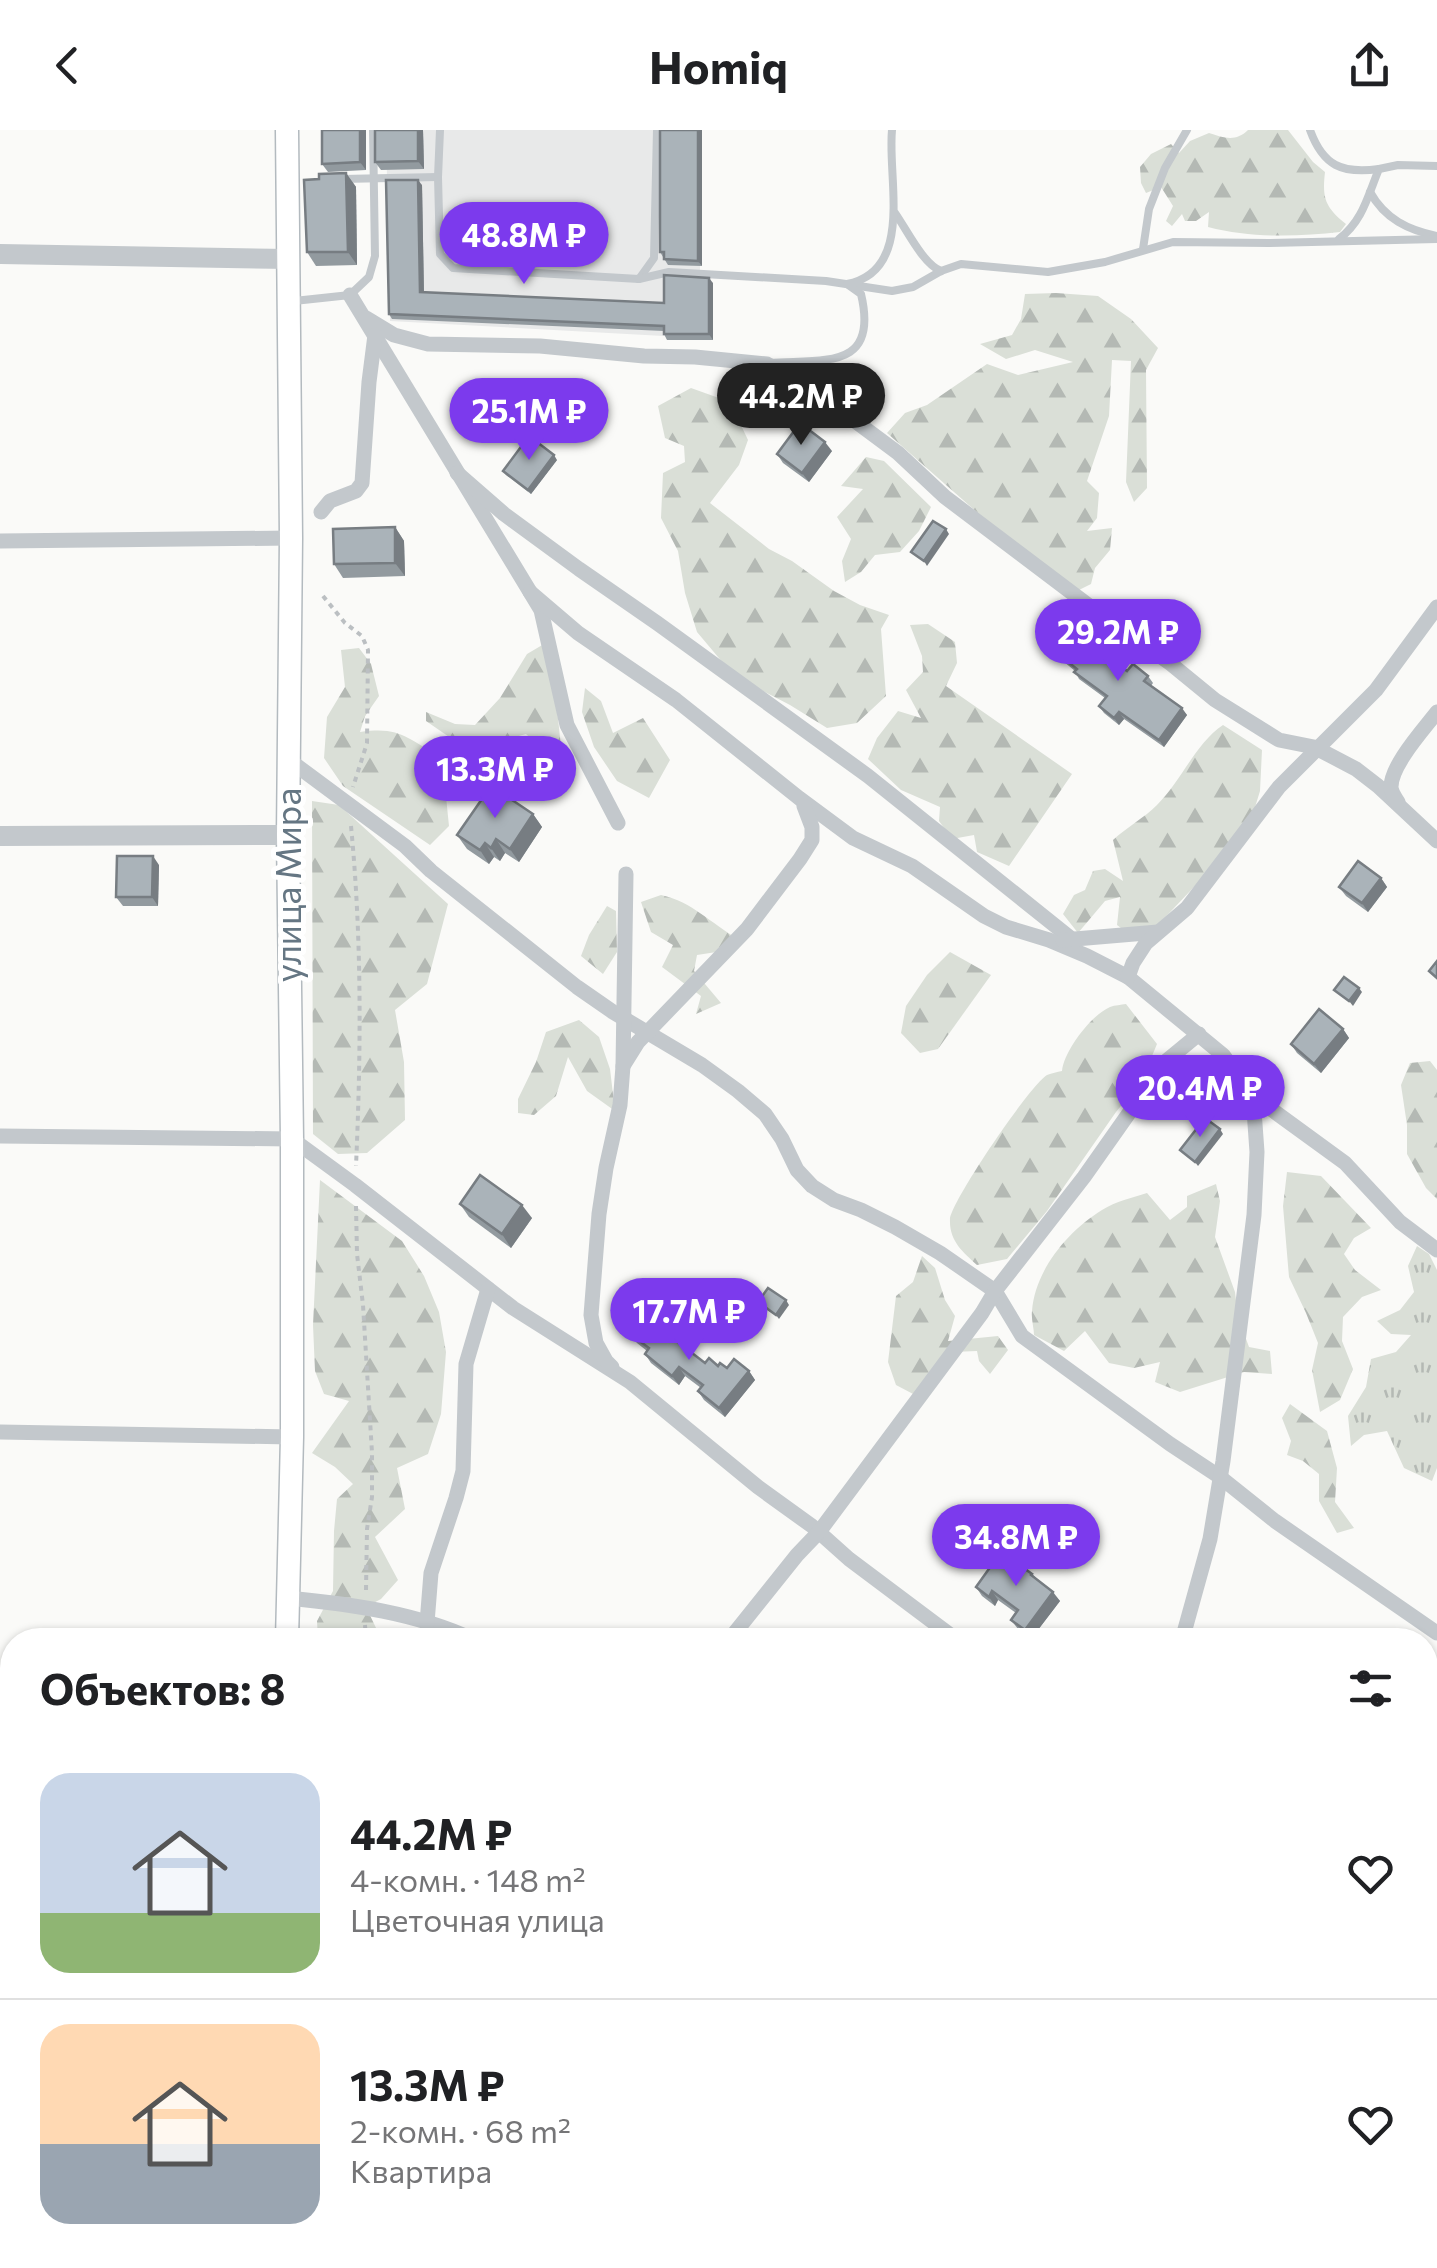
<!DOCTYPE html>
<html lang="ru">
<head>
<meta charset="utf-8">
<style>
  :root { --surface:#fff; --page:#f6f6f6; --text:#202124; --muted:#757577; --line:#e0e0e0; --accent:#7c3aed }
  body { margin:0; font-family:Commissioner,sans-serif; background:var(--page); color:var(--text); height:100vh; display:flex; flex-direction:column; font-size:38px; white-space:nowrap }
  * { box-sizing:border-box; margin:0 }
  p { font-size:32px; color:var(--muted) }
  .icon { flex:none; width:55px; height:55px; fill:none; stroke:currentColor; stroke-width:2; stroke-linecap:round; stroke-linejoin:round }
  .map { position:relative; flex:1; overflow:hidden }
  .drawer { position:absolute; left:0px; top:1498px; width:1438px; height:642px; display:flex; flex-direction:column; background:var(--surface); border-radius:40px 40px 0 0; box-shadow:0 2px 8px #0004 }
  .drawer>* { flex:none }
  .price { position:absolute; translate:-50% -85px; padding:0 22px; border-radius:35px; background:var(--accent); color:#fff; font-size:32px; line-height:65px; filter:drop-shadow(0 2px 5px #0008) }
  .price::after { content:''; position:absolute; left:50%; top:60px; width:30px; height:22px; margin-left:-15px; background:inherit; clip-path:polygon(0 0,100% 0,50% 100%) }
  .price.current { background:#222; color:#fff }
  ul { padding:0; list-style:none }
  li { display:flex; align-items:center; gap:30px; height:250px; padding:0 40px }
  li+li { border-top:2px solid var(--line) }
  li span { display:grid; place-items:center; flex:none; width:280px; height:200px; border-radius:30px; color:#555 }
  li>.icon { margin-inline-start:auto }
  span .icon { width:120px; height:120px; fill:#fffc; stroke-width:1 }
  li b { font-size:42px }
  h2 { display:flex; justify-content:space-between; align-items:center; height:120px; padding:0 40px; font-size:42px }
  header { display:flex; justify-content:space-between; align-items:center; height:130px; padding:0 40px; background:var(--surface); font-size:45px; font-weight:700 }
  .map>svg:first-child { display:block }
  .built { fill:#e8e9e9 }
  .grass { fill:url(#grass-tufts) }
  .forest { fill:url(#forest-firs) }
  .lines { fill:none; stroke-linecap:round; stroke-linejoin:round }
  .secondary-casing { stroke:#b3babf; stroke-width:25 }
  .path { stroke:#bbbfc2; stroke-width:4; stroke-dasharray:5 5; stroke-linecap:butt }
  .service { stroke:#c3c8cc; stroke-width:8 }
  .minor { stroke:#c3c8cc; stroke-width:15 }
  .tertiary { stroke:#c3c8cc; stroke-width:20 }
  .secondary { stroke:#fff; stroke-width:22 }
  .wall { fill:#929a9f }
  .shaded-wall { fill:#777d82 }
  .building { fill:#aab3b9; stroke:#777d82; stroke-width:2.5 }
  .labels { text-anchor:middle; stroke-width:10; stroke-linejoin:round; paint-order:stroke }
  .street-label { font-size:35px; fill:#657683; stroke:#fff }
</style>
</head>
<body>
<header><svg class="icon" aria-label="back" viewBox="0 0 24 24"><path d="M15 5l-7 7 7 7"/></svg>Homiq<svg class="icon" aria-label="share" viewBox="0 0 24 24"><path d="M12 15V3M7 8l5-5 5 5M5 13v7h14v-7"/></svg></header>
<div class="map">
<svg width="1437" height="2138" viewBox="0 0 1437 2138">
  <defs>
    <pattern id="grass-tufts" width="24" height="20" patternUnits="userSpaceOnUse" patternTransform="scale(2.5)"><rect width="24" height="20" fill="#dadfd7"/><path d="M3 7l-1-3M5 7V3M7 7l1-3M15 17l-1-3M17 17v-4M19 17l1-3" fill="none" stroke="#b4b9b4"/></pattern>
    <pattern id="forest-firs" width="22" height="20" patternUnits="userSpaceOnUse" patternTransform="scale(2.5)"><rect width="22" height="20" fill="#dadfd7"/><path d="M5 1l3.5 6h-7zM16 11l3.5 6h-7z" fill="#b4b9b4"/></pattern>
  </defs>
  <rect width="100%" height="100%" fill="#fafaf8"/>
  <path class="built" d="M386,0H700V208L390,191Z"/>
  <path class="grass" d="M1417,1116L1429,1124L1437,1140V1338L1432,1351L1404,1338L1387,1301L1364,1305L1351,1316L1348,1286L1366,1257L1371,1229L1396,1222L1411,1205L1391,1204L1377,1191L1400,1180L1414,1162L1408,1136Z"/>
  <g class="forest">
    <path d="M1248,0H1288L1313,32L1325,42C1322,68 1325,77 1346,94L1340,102C1296,107 1251,108 1208,97L1209,82L1196,91H1185L1182,84L1172,96L1166,91L1173,76L1161,57L1146,63L1141,53L1140,37L1151,24L1171,14L1179,23L1190,11L1209,3C1224,8 1236,12 1248,0Z"/>
    <path d="M1056,163L1098,166L1131,189L1158,218L1146,240L1147,358L1134,372L1126,352L1131,231L1112,230L1109,286L1087,351L1099,363L1097,388L1087,401L1112,398L1110,420L1095,438L1091,454L1079,460L996,399L887,303L905,283L927,275L987,234L1018,245L1073,232L1035,220L1006,229L980,214L1012,205L1021,189L1025,164Z"/>
    <path d="M691,258L730,272L748,310L739,335L710,373L769,419L792,431L834,461L860,475L889,485L881,499L886,566L857,593L827,598L790,575L734,546L697,502L685,463L678,421L661,388L663,343L685,332L684,316L665,308L658,276Z"/>
    <path d="M866,327L884,331L931,377L919,401L900,422L875,425L861,442L845,452L842,431L851,409L837,387L863,359L841,356Z"/>
    <path d="M928,494L955,512L957,533L946,556L1072,644L1009,736L977,722L974,705L952,709L939,691L940,677L901,660L868,629L877,608L898,581L921,588L906,560L923,542L922,526L910,495Z"/>
    <path d="M544,514L556,569L561,617L547,624L526,604L493,613L480,627L463,628L455,611L426,591V582L455,594L475,595L500,568L527,524Z"/>
    <path d="M359,518L371,534L379,566L365,586L360,602C402,596 406,609 442,627L449,696L430,715L343,656L324,628L327,587L345,557L341,520Z"/>
    <path d="M585,558L601,571L613,603L643,588L670,630L649,668L617,651L594,617L582,582Z"/>
    <path d="M1223,595L1262,620L1260,661L1248,700L1156,797L1129,804L1117,795L1120,767L1105,771L1078,803L1063,784L1074,765L1085,760L1093,741L1105,739L1123,751L1113,710C1127,697 1144,688 1157,675C1182,650 1195,614 1223,595Z"/>
    <path d="M312,671L339,675L448,774L427,854L395,880L404,932L405,990L367,1023L338,1024L313,1004Z"/>
    <path d="M661,765C693,772 710,793 738,809L723,821L697,825L694,841L721,873L696,884L701,866L662,837L673,815L651,802L641,772Z"/>
    <path d="M607,776L616,781L617,822L603,844L581,826L589,805Z"/>
    <path d="M950,822L991,845L938,919L920,923L901,903L906,876L927,845Z"/>
    <path d="M1126,874L1157,914L1142,950L1116,982L1047,1081L1007,1129L977,1135C963,1122 949,1111 950,1089C952,1070 1030,955 1047,945C1052,943 1057,942 1062,941C1064,921 1091,885 1110,877C1115,875 1121,875 1126,874Z"/>
    <path d="M579,890L599,907L610,939L615,981L587,961L568,927L556,966L534,985L518,983V969L536,932L546,902Z"/>
    <path d="M1430,931L1437,940V1069L1426,1058L1407,1024V995L1401,955L1410,933Z"/>
    <path d="M1287,1042L1321,1046L1371,1098L1354,1108L1344,1124L1355,1140L1381,1160L1362,1167L1343,1187L1342,1211L1353,1239L1340,1270L1320,1282L1312,1240L1318,1213L1306,1183L1289,1147L1283,1076Z"/>
    <path d="M320,1050L402,1111L424,1146L439,1182L446,1222L441,1284L428,1324L397,1338L405,1379L375,1407L398,1450L381,1469L366,1477L377,1500V1510H318L317,1491L333,1461L334,1401L337,1369L353,1354L335,1337L312,1323L349,1271L324,1264L315,1241L313,1195Z"/>
    <path d="M1216,1054L1220,1071L1215,1107L1235,1162L1238,1187L1249,1217L1270,1221L1272,1244L1244,1242L1180,1262L1155,1252L1160,1232L1134,1238L1109,1233L1085,1201L1064,1221L1034,1205C1034,1198 1031,1189 1032,1181C1035,1140 1068,1101 1102,1080C1116,1071 1132,1068 1147,1063L1170,1090L1187,1077V1066Z"/>
    <path d="M922,1126L935,1138L945,1170L955,1186L948,1211L998,1206L1008,1220L990,1244L979,1231L977,1221L953,1222L915,1265L896,1255L888,1232L896,1166L913,1152Z"/>
    <path d="M1290,1274L1327,1301L1337,1338L1335,1372L1354,1398L1337,1403L1319,1371V1344L1303,1331L1287,1325L1291,1311L1282,1288Z"/>
  </g>
  <g class="lines">
    <g class="secondary-casing">
      <g id="secondary">
        <path d="M287,0L291,408L288,705L292,1009V1307L287,1510"/>
        <path d="M290,2128V2138"/>
      </g>
    </g>
    <g class="path">
      <path d="M323,466L345,493L362,506L368,520L367,613L353,657"/>
      <path d="M351,696C362,810 361,923 356,1036"/>
      <path d="M356,1076L357,1124L363,1175L372,1323V1367L367,1399L366,1460"/>
      <path d="M365,1495L366,1510"/>
      <path d="M359,2128L360,2138"/>
    </g>
    <g class="service">
      <path d="M440,0L438,47L440,124L453,138L639,149L654,128L657,0"/>
      <path d="M1310,0C1323,36 1342,44 1379,39"/>
      <path d="M342,49L438,47"/>
      <path d="M1370,62C1385,89 1408,100 1437,106"/>
      <path d="M895,83C907,100 923,134 941,141"/>
      <path d="M1339,109C1363,91 1368,65 1379,39L1398,35L1437,36"/>
      <path d="M1143,119L1149,79L1165,38L1187,0"/>
      <path d="M639,149L669,142L826,151L892,161L913,157L941,141L961,134L1048,142L1105,132L1173,112L1269,113L1437,109"/>
      <path d="M294,171L350,165L369,147L375,126L373,0"/>
      <path d="M770,233C825,229 879,240 861,164L847,154C915,141 887,48 892,0"/>
    </g>
    <g class="minor">
      <path d="M350,165L541,480L567,595L618,693"/>
      <path d="M366,188L394,205L428,214L540,216L644,226L695,227L767,234L812,259L898,323L945,367L1088,475L1171,534L1215,570L1279,610L1314,617L1356,639L1378,656L1437,711"/>
      <path d="M457,343L504,384L579,439L657,493L868,646L1073,810"/>
      <path d="M321,382L330,371L356,361L362,353L369,252L375,205"/>
      <path d="M0,411L291,408"/>
      <path d="M530,462L578,503L676,570L799,668L853,708L912,736L984,786L1006,797L1049,810L1087,826L1128,847L1223,925L1253,966L1345,1033L1400,1092L1437,1120"/>
      <path d="M289,630L405,716L431,741L577,857L613,882L702,935L738,961L765,984L782,1009L797,1040L812,1056L834,1070L861,1080L895,1097L940,1123L995,1161L1022,1206L1170,1314L1220,1347L1275,1391L1437,1503"/>
      <path d="M1398,672C1395,667 1392,664 1391,658C1390,636 1424,599 1437,582"/>
      <path d="M1063,810L1158,802"/>
      <path d="M1128,847L1133,833L1146,813L1187,778L1279,657L1376,560L1437,477"/>
      <path d="M623,936L638,912L747,799L800,729L812,710V697L804,676"/>
      <path d="M0,1006L292,1009L355,1055L513,1178L630,1252L758,1357L812,1396L849,1429L957,1510"/>
      <path d="M612,1237L606,1231L596,1213L591,1185L599,1084L606,1038L620,975L623,936L626,744"/>
      <path d="M0,1302L292,1307"/>
      <path d="M288,1468C350,1474 417,1483 474,1510"/>
      <path d="M427,1493L431,1443L456,1368L463,1341L466,1234L488,1159"/>
      <path d="M729,1510L797,1425L819,1402L982,1183L995,1161L1084,1047L1165,932L1199,904"/>
      <path d="M1182,1510L1210,1409L1223,1331L1254,1085L1257,1022L1253,966"/>
      <path d="M0,1584H12"/>
      <path d="M1425,1857L1437,1867"/>
      <path d="M0,1864H12"/>
      <path d="M1425,2045L1437,2029"/>
      <path d="M803,2128L817,2138"/>
      <path d="M1306,2128L1318,2138"/>
      <path d="M509,2138L515,2128"/>
      <path d="M1354,2138L1362,2128"/>
    </g>
    <g class="tertiary">
      <path d="M0,124L289,129"/>
      <path d="M0,706L288,705"/>
    </g>
    <use href="#secondary" class="secondary"/>
  </g>
  <g class="wall">
    <path d="M322,0H366V40L328,42L322,34Z"/>
    <path d="M423,0L424,39L381,40L375,32Z"/>
    <path d="M660,0L702,136L668,135L660,122Z"/>
    <path d="M346,43L356,57L357,135L316,136L307,122L319,49Z"/>
    <path d="M422,55L424,162L664,173L713,153V210H667L664,204V201L392,189L389,184Z"/>
    <path d="M832,321L809,352L783,333L777,324Z"/>
    <path d="M557,330L531,364L506,345L503,341Z"/>
    <path d="M395,397L404,411L405,446L343,448L334,434Z"/>
    <path d="M1090,501L1095,508L1090,514L1127,541L1148,546L1153,553L1151,556L1187,585L1164,617L1124,589L1119,595L1104,583L1099,576L1105,568L1079,549L1075,541L1057,526L1052,519Z"/>
    <path d="M533,684L542,697L519,732L505,723L500,731L494,727L489,734L467,719L457,705Z"/>
    <path d="M159,735L158,776H123L116,767Z"/>
    <path d="M1381,748L1387,757L1368,782L1346,766L1339,757Z"/>
    <path d="M1343,899L1349,908L1321,943L1297,923L1291,914Z"/>
    <path d="M460,1074L532,1088L511,1118L469,1087Z"/>
    <path d="M630,1204L705,1233L749,1241L755,1250L725,1287L704,1270L698,1261L701,1258L685,1246L679,1255L651,1233L645,1224L647,1221L637,1213Z"/>
    <path d="M1032,1444L1060,1471L1031,1509L1018,1499L1011,1490L1016,1483L998,1470L995,1476L982,1466L976,1457Z"/>
  </g>
  <g class="shaded-wall">
    <path d="M360,0H366V40L360,32Z"/>
    <path d="M418,0H423L424,39L418,31Z"/>
    <path d="M698,0H702V136L698,131Z"/>
    <path d="M346,43L356,57L357,135L348,122Z"/>
    <path d="M418,50L422,55L424,167L420,162Z"/>
    <path d="M709,148L713,153V210L709,204Z"/>
    <path d="M825,312L832,321L809,352L802,343Z"/>
    <path d="M554,325L557,330L531,364L528,360Z"/>
    <path d="M395,397L404,411L405,446L395,433Z"/>
    <path d="M946,399L949,404L927,436L924,431Z"/>
    <path d="M1090,501L1095,508L1089,516L1084,509Z"/>
    <path d="M1182,578L1187,585L1164,617L1159,610Z"/>
    <path d="M1119,582L1124,589L1119,595L1114,588Z"/>
    <path d="M533,684L542,697L519,732L510,719Z"/>
    <path d="M496,709L505,723L500,731L491,718Z"/>
    <path d="M485,713L494,727L489,734L480,720Z"/>
    <path d="M153,726L159,735L158,776L152,767Z"/>
    <path d="M1381,748L1387,757L1368,782L1362,773Z"/>
    <path d="M1359,858L1362,862L1353,876L1349,871Z"/>
    <path d="M1343,899L1349,908L1321,943L1314,934Z"/>
    <path d="M1220,999L1223,1004L1198,1036L1195,1032Z"/>
    <path d="M522,1075L532,1088L511,1118L502,1104Z"/>
    <path d="M786,1170L789,1175L779,1189L776,1185Z"/>
    <path d="M679,1237L685,1246L679,1255L672,1246Z"/>
    <path d="M749,1241L755,1250L725,1287L719,1278Z"/>
    <path d="M992,1461L998,1470L995,1476L989,1467Z"/>
    <path d="M1053,1462L1060,1471L1031,1509L1025,1500Z"/>
    <path d="M728,2131L733,2138H723Z"/>
  </g>
  <g class="building">
    <path d="M322,0H360V32L322,34Z"/>
    <path d="M375,0H418V31L375,32Z"/>
    <path d="M660,0H698V131L664,129V122H660Z"/>
    <path d="M346,43L348,122H307L304,50L319,49V44Z"/>
    <path d="M386,50H418L420,162L664,173V145L709,148V204H664V196L389,184Z"/>
    <path d="M800,293L825,312L802,343L777,324Z"/>
    <path d="M529,306L554,325L528,360L503,341Z"/>
    <path d="M933,391L946,399L924,431L911,422Z"/>
    <path d="M395,397V433L334,434L333,399Z"/>
    <path d="M1076,489L1090,501L1084,509L1127,541L1133,534L1148,546L1144,551L1182,578L1159,610L1119,582L1114,588L1099,576L1107,566L1074,542L1077,539L1052,519Z"/>
    <path d="M491,656L533,684L510,719L496,709L491,718L485,713L480,720L457,705Z"/>
    <path d="M117,726H153L152,767H116Z"/>
    <path d="M1358,731L1381,748L1362,773L1339,757Z"/>
    <path d="M1437,831V848L1429,841Z"/>
    <path d="M1344,847L1359,858L1349,871L1334,860Z"/>
    <path d="M1319,879L1343,899L1314,934L1291,914Z"/>
    <path d="M1205,988L1220,999L1195,1032L1180,1020Z"/>
    <path d="M480,1045L522,1075L502,1104L460,1074Z"/>
    <path d="M768,1158L786,1170L776,1185L758,1172Z"/>
    <path d="M644,1186L705,1233L709,1228L718,1236L720,1233L727,1238L734,1229L749,1241L719,1278L698,1261L703,1255L679,1237L672,1246L645,1224L649,1218L630,1204Z"/>
    <path d="M1001,1422L1032,1444L1031,1445L1053,1462L1025,1500L1011,1490L1018,1480L992,1461L989,1467L976,1457Z"/>
    <path d="M673,2128H724L728,2131L723,2138H669L666,2136Z"/>
  </g>
  <g class="labels">
    <g class="street-label">
      <text transform="translate(289 755) rotate(-90)" y="12">улица Мира</text>
    </g>
  </g>
</svg>
<b class="price" style="left:524px;top:157px">48.8M ₽</b>
<b class="price current" style="left:801px;top:318px">44.2M ₽</b>
<b class="price" style="left:529px;top:333px">25.1M ₽</b>
<b class="price" style="left:1118px;top:554px">29.2M ₽</b>
<b class="price" style="left:495px;top:691px">13.3M ₽</b>
<b class="price" style="left:1200px;top:1010px">20.4M ₽</b>
<b class="price" style="left:689px;top:1233px">17.7M ₽</b>
<b class="price" style="left:1016px;top:1459px">34.8M ₽</b>
<section class="drawer">
<h2>Объектов: 8<svg class="icon" aria-label="filters" viewBox="0 0 24 24"><path d="M4 7h16M4 17h16"/><circle cx="9" cy="7" r="2"/><circle cx="15" cy="17" r="2"/></svg></h2>
<ul>
<li><span style="background:linear-gradient(#c9d6e8 70%,#8fb573 0)"><svg class="icon" aria-label="home" viewBox="0 0 24 24"><path d="M3 11l9-7 9 7M6 9v11h12V9"/></svg></span><div><b>44.2M ₽</b><p>4-комн. · 148 m²</p><p>Цветочная улица</p></div><svg class="icon" aria-label="heart" viewBox="0 0 24 24"><path d="M12 20l-8-8c-3-5 5-10 8-4 3-6 11-1 8 4z"/></svg></li>
<li><span style="background:linear-gradient(#ffd9b3 60%,#9aa5b1 0)"><svg class="icon" aria-label="home" viewBox="0 0 24 24"><path d="M3 11l9-7 9 7M6 9v11h12V9"/></svg></span><div><b>13.3M ₽</b><p>2-комн. · 68 m²</p><p>Квартира</p></div><svg class="icon" aria-label="heart" viewBox="0 0 24 24"><path d="M12 20l-8-8c-3-5 5-10 8-4 3-6 11-1 8 4z"/></svg></li>
</ul>
</section>
</div>
</body>
</html>
